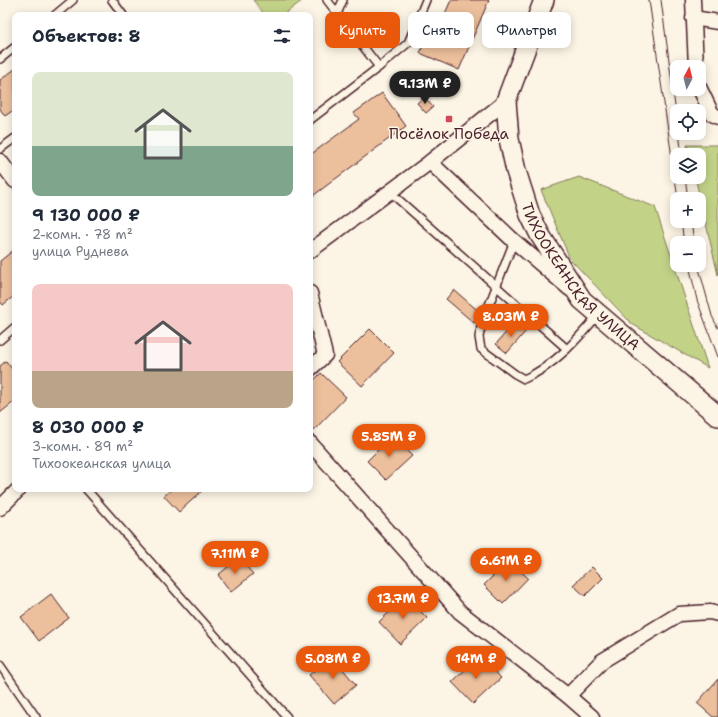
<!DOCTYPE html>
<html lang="ru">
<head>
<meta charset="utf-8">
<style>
  :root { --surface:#fff; --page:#f2f2f3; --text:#1f2937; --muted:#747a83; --accent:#ea580c }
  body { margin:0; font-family:"Shantell Sans",sans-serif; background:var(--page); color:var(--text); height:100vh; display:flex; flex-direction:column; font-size:15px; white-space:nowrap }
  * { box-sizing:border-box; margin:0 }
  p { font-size:13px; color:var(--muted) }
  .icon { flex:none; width:22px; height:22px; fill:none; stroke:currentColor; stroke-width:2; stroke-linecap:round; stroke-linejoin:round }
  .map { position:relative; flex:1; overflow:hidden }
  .details { position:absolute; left:12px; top:12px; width:301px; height:480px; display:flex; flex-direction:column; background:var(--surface); border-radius:8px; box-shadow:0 2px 10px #0003 }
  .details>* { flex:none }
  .banner { position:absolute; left:325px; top:12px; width:333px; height:36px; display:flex; gap:8px }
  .needle { width:26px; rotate:7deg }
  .controls { position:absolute; left:670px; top:60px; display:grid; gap:8px }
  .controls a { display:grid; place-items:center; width:36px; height:36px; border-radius:8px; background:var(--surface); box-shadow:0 2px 10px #0003; font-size:20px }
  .price { position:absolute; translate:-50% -34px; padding:0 9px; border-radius:14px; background:var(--accent); color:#fff; font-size:13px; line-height:26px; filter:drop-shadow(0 1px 2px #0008) }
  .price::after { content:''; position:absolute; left:50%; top:24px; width:12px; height:9px; margin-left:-6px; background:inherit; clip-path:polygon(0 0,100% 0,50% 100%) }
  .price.active { background:#222; color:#fff }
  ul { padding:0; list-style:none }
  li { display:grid; align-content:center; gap:8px; height:212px; padding:0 20px }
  li span { display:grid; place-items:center; height:124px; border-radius:8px; color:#555 }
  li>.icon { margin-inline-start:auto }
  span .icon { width:72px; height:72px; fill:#fffc; stroke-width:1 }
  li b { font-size:17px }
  h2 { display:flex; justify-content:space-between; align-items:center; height:48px; padding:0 20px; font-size:17px }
  .tag { padding:0 14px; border-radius:8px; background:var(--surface); box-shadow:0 2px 10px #0003; font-size:14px; line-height:36px }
  .tag.active { background:var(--accent); color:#fff }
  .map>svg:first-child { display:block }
  .green { fill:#c2d388; stroke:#86795a }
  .building { fill:#ecc09c; stroke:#4a1f2b }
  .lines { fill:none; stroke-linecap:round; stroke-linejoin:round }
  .lane-casing { stroke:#4a1f2b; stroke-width:10 }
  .street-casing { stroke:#4a1f2b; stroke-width:17 }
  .secondary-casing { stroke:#4a1f2b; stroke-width:22 }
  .lane { stroke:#fcf5e5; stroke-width:7 }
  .street { stroke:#fcf5e5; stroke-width:14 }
  .secondary { stroke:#fcf5e5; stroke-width:19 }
  .tram { stroke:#4a1f2b; stroke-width:1 }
  .poi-dot { fill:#d1495b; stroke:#fcf5e5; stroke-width:1.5 }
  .labels { text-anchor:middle; stroke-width:3; stroke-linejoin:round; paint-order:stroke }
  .poi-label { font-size:15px; fill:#4a1f2b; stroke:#fcf5e5 }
  .street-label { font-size:15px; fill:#4a1f2b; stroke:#fcf5e5 }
</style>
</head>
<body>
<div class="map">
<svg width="718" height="717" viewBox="0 0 718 717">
  <rect width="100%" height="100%" fill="#fcf5e5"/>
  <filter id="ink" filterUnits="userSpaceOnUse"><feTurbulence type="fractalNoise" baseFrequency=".025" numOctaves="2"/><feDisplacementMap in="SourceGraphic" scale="8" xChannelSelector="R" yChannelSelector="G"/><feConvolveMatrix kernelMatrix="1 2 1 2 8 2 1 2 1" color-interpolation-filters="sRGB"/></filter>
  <g filter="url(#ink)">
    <g class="green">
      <path d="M253,0H303L283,15H265Z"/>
      <path d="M687,145H718V275L695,177H699V155H689Z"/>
      <path d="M579,177L655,207L708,368L632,324L570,259L541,190Z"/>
    </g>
    <g class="building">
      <path d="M451,0H489L459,70L420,53L433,22L440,25Z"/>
      <path d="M15,69V109L5,116L0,109V80Z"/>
      <path d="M382,93L406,126L310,198V155L359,119L354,113Z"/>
      <path d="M424,97L433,107L426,113L417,103Z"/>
      <path d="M15,249V295L3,305L0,301V261Z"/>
      <path d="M454,290L482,314L474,323L446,299Z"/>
      <path d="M515,322L526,331L507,353L496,344Z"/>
      <path d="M370,329L394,353L362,386L337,362Z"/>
      <path d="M6,361L15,373V401L0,413V366Z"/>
      <path d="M321,373L346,397L314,430L310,426V384Z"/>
      <path d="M392,436L412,456L386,480L367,461Z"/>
      <path d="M172,489H202L203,490L179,512L164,496Z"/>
      <path d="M239,558L253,574L231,592L218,575Z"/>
      <path d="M509,560L528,578L503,604L484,585Z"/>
      <path d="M592,567L603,578L585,596L573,585Z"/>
      <path d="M51,594L69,618L39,641L21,617Z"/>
      <path d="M406,596L427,618L400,644L379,622Z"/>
      <path d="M332,656L356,685L334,704L309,675Z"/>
      <path d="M480,656L501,678L473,704L452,682Z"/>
      <path d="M718,679V717H713L697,703Z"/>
    </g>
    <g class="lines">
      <g class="lane-casing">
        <g id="lane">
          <path d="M112,0L123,15"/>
          <path d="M337,14L343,0"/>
          <path d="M55,15L73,0"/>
          <path d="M0,59L15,47"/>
          <path d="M379,67L408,43L426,0"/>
          <path d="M310,120L379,67L327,0"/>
          <path d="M0,149L15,138"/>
          <path d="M390,192L567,349"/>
          <path d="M514,241L482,323L479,337L481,349L515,374L524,379C554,366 577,340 598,315"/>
          <path d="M0,340L15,327"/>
          <path d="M86,489L287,717"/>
          <path d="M0,665L36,717"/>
        </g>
      </g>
      <g class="street-casing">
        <g id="street">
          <path d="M693,0L696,67"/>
          <path d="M693,18L718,22"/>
          <path d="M699,87L712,114L718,117"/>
          <path d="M0,161L15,181"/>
          <path d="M430,162L514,241L570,289"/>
          <path d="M310,251L430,162L506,101"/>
          <path d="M310,293L325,355L310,369"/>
          <path d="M310,443L460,612L568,696"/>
          <path d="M0,508L19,489"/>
          <path d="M592,717L568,696L602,661L679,614L710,612L718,614"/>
        </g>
      </g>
      <g class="secondary-casing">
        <g id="secondary">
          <path id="s1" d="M544,0L506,101L509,139L516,171L530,215L540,235L582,300L718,416"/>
        </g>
      </g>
      <use href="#lane" class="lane"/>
      <use href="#street" class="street"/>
      <use href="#secondary" class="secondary"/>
      <g class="tram">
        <path d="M649,0L678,199"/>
        <path d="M661,0L677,121"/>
        <path d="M679,133L682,155"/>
        <path d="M685,177L688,199"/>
        <path d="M681,221L684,243"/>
        <path d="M691,221L694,243"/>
        <path d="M689,265L697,300L718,357"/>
        <path d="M698,265L712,316L718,328"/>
      </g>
    </g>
  </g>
  <rect class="poi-dot" x="445" y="115" width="8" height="8" rx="2"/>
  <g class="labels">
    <g class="poi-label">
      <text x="449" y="139">Посёлок Победа</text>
    </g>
    <g class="street-label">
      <text dy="5" stroke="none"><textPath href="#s1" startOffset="305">ТИХООКЕАНСКАЯ УЛИЦА</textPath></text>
    </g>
  </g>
</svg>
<div class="controls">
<a><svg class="needle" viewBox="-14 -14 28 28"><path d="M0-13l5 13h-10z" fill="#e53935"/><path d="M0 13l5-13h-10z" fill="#747a83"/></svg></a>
<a><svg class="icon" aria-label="locate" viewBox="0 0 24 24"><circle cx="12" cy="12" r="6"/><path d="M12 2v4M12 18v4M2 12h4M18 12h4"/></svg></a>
<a><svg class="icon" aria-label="layers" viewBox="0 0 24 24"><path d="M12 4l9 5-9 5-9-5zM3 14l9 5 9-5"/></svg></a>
<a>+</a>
<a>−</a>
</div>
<b class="price active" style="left:425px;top:105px">9.13M ₽</b>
<b class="price" style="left:511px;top:338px">8.03M ₽</b>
<b class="price" style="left:389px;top:458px">5.85M ₽</b>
<b class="price" style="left:235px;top:575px">7.11M ₽</b>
<b class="price" style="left:506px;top:582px">6.61M ₽</b>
<b class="price" style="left:403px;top:620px">13.7M ₽</b>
<b class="price" style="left:333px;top:680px">5.08M ₽</b>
<b class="price" style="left:476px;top:680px">14M ₽</b>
<div class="banner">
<a class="tag active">Купить</a>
<a class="tag">Снять</a>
<a class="tag">Фильтры</a>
</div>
<section class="details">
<h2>Объектов: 8<svg class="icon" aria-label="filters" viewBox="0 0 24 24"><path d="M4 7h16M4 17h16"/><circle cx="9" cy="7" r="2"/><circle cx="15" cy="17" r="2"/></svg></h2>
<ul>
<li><span style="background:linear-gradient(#dfe7d0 60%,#7fa58c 0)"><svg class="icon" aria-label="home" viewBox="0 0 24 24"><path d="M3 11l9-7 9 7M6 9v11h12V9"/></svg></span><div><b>9 130 000 ₽</b><p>2-комн. · 78 m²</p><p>улица Руднева</p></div></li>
<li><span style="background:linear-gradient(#f6c9c9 70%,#b9a48a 0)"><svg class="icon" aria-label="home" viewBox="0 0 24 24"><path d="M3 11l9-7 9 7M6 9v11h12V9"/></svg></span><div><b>8 030 000 ₽</b><p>3-комн. · 89 m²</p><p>Тихоокеанская улица</p></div></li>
</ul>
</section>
</div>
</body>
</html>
